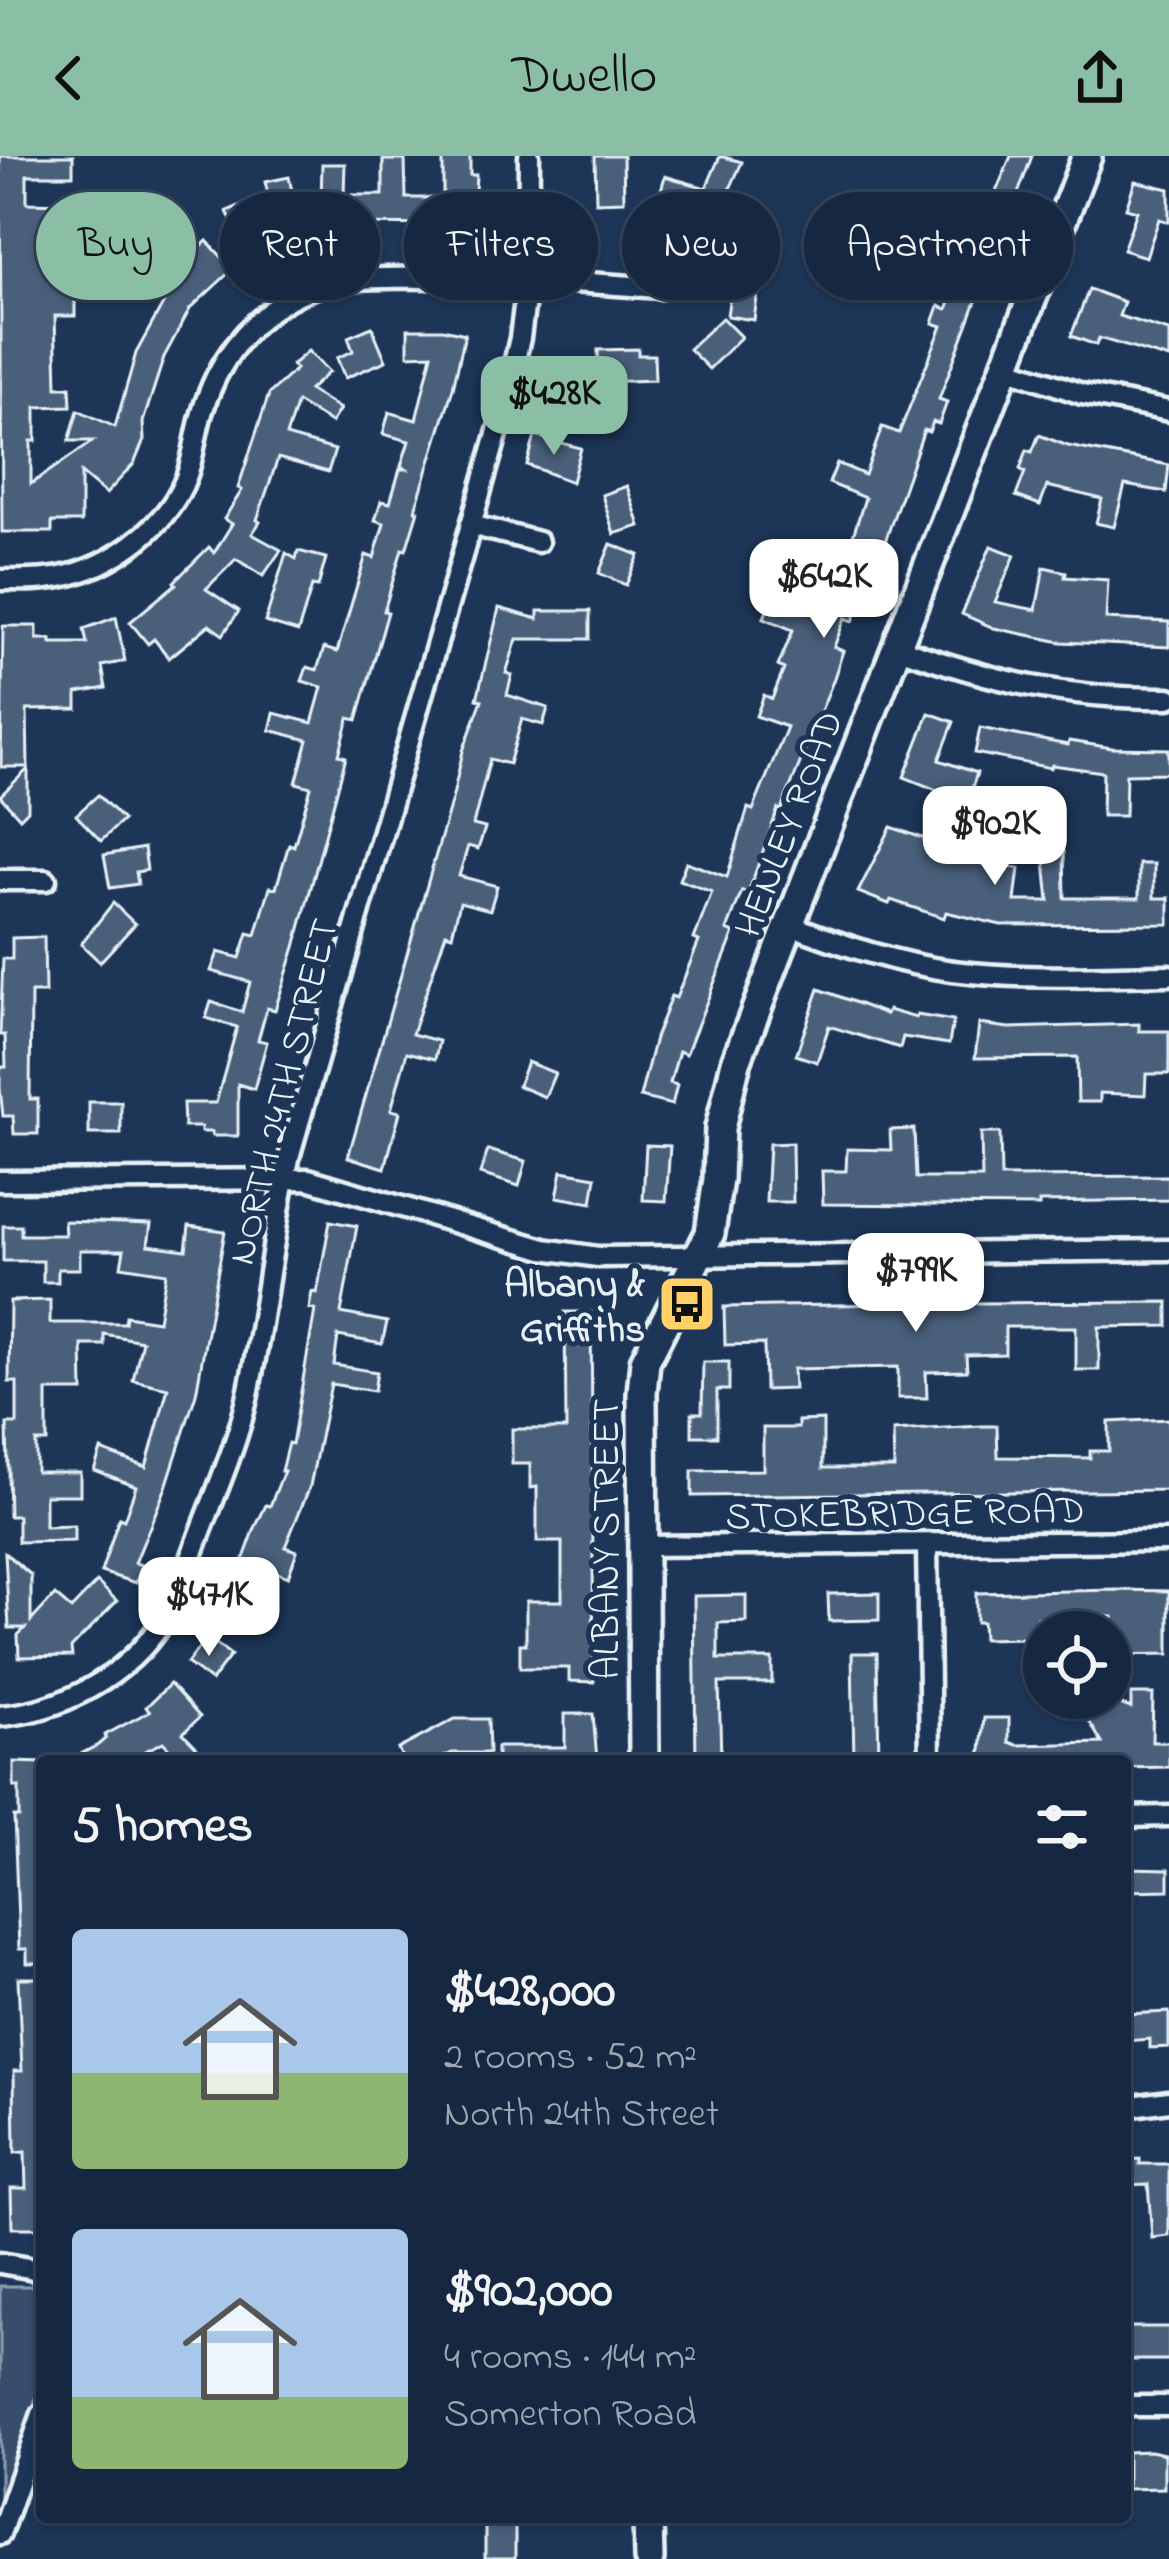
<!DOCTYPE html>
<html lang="en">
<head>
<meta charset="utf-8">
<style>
  :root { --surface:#162841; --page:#1f3048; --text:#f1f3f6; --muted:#9ea6b1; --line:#35445a; --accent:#8abfa5 }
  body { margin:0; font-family:"Indie Flower",sans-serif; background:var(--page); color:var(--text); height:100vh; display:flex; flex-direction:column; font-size:45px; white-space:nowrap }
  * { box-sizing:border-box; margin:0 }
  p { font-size:39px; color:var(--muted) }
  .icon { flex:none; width:66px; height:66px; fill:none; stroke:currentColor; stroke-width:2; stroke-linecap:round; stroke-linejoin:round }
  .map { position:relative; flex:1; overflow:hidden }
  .side { position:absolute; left:36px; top:1599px; width:1095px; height:768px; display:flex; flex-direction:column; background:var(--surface); border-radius:12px; box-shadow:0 3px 9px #0004,0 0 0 3px var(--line) }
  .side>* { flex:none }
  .banner { position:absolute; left:36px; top:36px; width:1098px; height:108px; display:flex; gap:24px }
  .buttons { position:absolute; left:1023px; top:1455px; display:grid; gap:24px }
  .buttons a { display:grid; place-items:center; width:108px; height:108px; border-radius:50%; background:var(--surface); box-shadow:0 3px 9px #0004,0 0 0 3px var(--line); font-size:60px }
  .price { position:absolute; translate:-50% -102px; padding:0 27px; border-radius:24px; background:#fff; color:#222; font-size:39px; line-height:78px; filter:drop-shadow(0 3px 6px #0008) }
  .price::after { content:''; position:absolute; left:50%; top:72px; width:36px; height:27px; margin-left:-18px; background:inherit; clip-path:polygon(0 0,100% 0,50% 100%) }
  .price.active { background:var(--accent); color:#111 }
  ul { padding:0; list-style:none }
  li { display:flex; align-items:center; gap:36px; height:300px; padding:0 36px }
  li span { display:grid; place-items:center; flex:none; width:336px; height:240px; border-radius:12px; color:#555 }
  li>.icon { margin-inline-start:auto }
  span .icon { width:144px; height:144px; fill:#fffc; stroke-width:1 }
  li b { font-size:51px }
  h2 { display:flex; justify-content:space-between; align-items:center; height:144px; padding:0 36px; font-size:51px }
  .tag { padding:0 42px; border-radius:54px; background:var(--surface); box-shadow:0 3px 9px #0004,0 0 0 3px var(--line); font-size:42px; line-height:108px }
  .tag.active { background:var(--accent); color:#111 }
  header { display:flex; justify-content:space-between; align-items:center; height:156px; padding:0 36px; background:var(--accent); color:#111; font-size:54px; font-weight:600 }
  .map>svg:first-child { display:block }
  .green { fill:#374d6c; stroke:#909fb2; stroke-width:3 }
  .building { fill:#495e7a; stroke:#e8f1f8; stroke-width:3 }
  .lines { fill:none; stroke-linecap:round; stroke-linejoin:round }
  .street-casing { stroke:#e8f1f8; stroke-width:27 }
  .secondary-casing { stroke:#e8f1f8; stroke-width:36 }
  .street { stroke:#1d3557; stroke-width:18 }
  .secondary { stroke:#1d3557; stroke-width:27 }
  .labels { text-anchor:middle; stroke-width:10; stroke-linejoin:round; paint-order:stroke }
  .street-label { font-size:39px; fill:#e8f1f8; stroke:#1d3557 }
  .poi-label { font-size:39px; font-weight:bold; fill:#e8f1f8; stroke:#1d3557; text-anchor:end }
</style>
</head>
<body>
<header><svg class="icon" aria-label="back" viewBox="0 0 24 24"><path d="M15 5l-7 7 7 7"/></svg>Dwello<svg class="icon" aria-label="share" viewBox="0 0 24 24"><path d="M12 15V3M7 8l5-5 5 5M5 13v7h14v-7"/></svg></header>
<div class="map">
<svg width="1169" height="2403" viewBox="0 0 1169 2403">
  <rect width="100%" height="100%" fill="#1d3557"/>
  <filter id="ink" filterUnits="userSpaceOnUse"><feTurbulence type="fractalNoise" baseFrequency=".00833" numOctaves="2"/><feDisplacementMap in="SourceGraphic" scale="24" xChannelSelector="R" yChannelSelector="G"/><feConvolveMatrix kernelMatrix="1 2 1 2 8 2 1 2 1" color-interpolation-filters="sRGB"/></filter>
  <g filter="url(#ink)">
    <path class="green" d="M0,2130H38L42,2135V2224L0,2348Z"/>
    <g class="building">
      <path d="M0,0H73V19H27V47L66,48L68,139H75V160H55L57,231H70L71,250L36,251V285H31V328L93,285H69L78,254L115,271L136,197L174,128L171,125L187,110L184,107L207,85L233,113L190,153L164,201L143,266L144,284L134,308L106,338L81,317V366H52V376H2Z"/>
      <path d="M443,0H470V19H476L473,69L334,68L275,83L277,88L262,94L258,86L243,93L227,55L268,38L265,26L289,21L295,50L321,45L322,8H345L344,39H383V4H405L406,42H443Z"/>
      <path d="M595,0H623L624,45L596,46Z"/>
      <path d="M720,0L742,6L721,53L752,100L730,113L704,72L654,59L665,20L706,32Z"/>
      <path d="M1011,0H1032L1006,70L1012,73L1000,105L995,104L975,148L939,243L947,246L939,268L933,266L929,276L924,274L873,420L853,465L845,462L834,491L843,495L833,525L781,654L778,653L748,737L742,735L727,774L734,777L686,898L679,895L670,927L677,929L672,949L640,941L655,882L671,840L676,842L699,785L694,783L712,736L679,724L686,706L727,721L748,652L753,654L787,571L756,560L764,539L772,543L784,513L778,510L793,474L764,462L773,440L805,453L816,423L825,426L828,420L839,424L865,342L829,327L837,307L865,319L882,271L899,277L942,170L933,167L939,150L947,153Z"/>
      <path d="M1135,25L1169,33V66L1159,63L1146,101L1123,94L1137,55L1126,52Z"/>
      <path d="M733,117L760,120L754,164L727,160Z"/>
      <path d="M1089,133L1124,146L1119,160L1169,175V203L1099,182L1096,189L1071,180Z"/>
      <path d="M722,162L741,181L709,213L689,193Z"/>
      <path d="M372,171L386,205L345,222L337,202L353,195L348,181Z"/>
      <path d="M408,173H443L465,178L453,232L415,354L418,355L406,394L402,393L384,455L388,456L357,564L349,562L339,599L346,601L295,791L275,854L267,852L258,884L267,886L254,933L238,928V980H212V976H201V971H184L183,947H216L237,871L206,862L211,846L242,856L250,826L211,815L218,796L240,802L248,777L256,779L270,731L276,732L289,688L294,690L311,631L296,627L308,584L270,574L274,557L312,567L322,531L302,525L307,511L317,514L324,492L337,496L366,399L374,402L384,367L375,364L381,345L390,347L400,313H406L401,310L409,285L383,278L389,256L416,264L432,198L408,199Z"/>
      <path d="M638,193V199H654L655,224L599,226L598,194Z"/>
      <path d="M308,195L329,216L309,234L340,253L331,267L297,246L286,280L335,294L328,316L278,302L257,364L260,366L252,378L281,394L263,420L236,403L206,433L239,455L223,479L209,469L169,502L154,483L148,488L130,466L176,428L174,426L209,391L214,397L232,368L224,363L242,334L238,332L269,238L296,213L292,209Z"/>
      <path d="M1039,279L1068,290L1169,309L1166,336L1125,329L1114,371L1096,367L1102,343L1047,330L1040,349L1016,340L1025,316L1020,313L1027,294L1032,296Z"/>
      <path d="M535,280L581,292L572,326L527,309Z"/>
      <path d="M627,330L640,370L614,378L602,339Z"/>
      <path d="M611,388L639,399L626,429L599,417Z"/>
      <path d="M991,390L1015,399L995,446L1036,454L1044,411L1066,416L1065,421L1108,424L1106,463L1169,466V491L1061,486L994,472L962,458Z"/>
      <path d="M298,395L326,402L318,431L312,430L298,476L265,466L286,397L296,403Z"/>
      <path d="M499,452L538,463V455H590V483H517L506,517L512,519L507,539L548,552L543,569L522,563L509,608L490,603L473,669L485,672L478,693L468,690L459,720L497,730L490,754L460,746L452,779L446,777L412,878L439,885L435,903L407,896L391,954L400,956L385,1012L348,1001L453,640L463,595L482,544L477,543Z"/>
      <path d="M116,461L125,505L102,510L106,532L77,537V553L27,554L28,611H1L3,470H37V483H51V487H87L84,473Z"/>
      <path d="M929,557L954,566L939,604L977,617L970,638L964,636L958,663L929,656L937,634L904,621Z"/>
      <path d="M980,572L1068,589L1069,585L1112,592L1169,593V617L1126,618L1125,660H1102L1103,616L1052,609L1051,612L975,597Z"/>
      <path d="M28,613V654L20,662L0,640Z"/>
      <path d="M98,639L123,664L101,685L76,659Z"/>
      <path d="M891,671L968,698L969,691L985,694L982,708L1019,712L1015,745H1049L1044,696H1064L1065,742H1139V708H1154V742H1169V768L1001,769L946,756L944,762L891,744L889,748L858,736Z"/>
      <path d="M144,692L147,714L136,716L138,728L110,732L104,699Z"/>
      <path d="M113,747L135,768L100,806L81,788Z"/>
      <path d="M44,781L45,837H31L30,943H38V978H14L13,960H3L0,932V911H6L5,879H0L3,803H12V782Z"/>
      <path d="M819,833L886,858L888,854L916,862L917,859L953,865L949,888L903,881L900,892L829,870L817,906L796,899Z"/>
      <path d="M979,868L1009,872L1139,868V875H1169V918H1146L1145,939L1100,937V946H1078L1077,901L975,902Z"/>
      <path d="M527,906L555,917L545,941L518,930Z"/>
      <rect x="89" y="946" width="32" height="32"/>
      <path d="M914,973L916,1022H982L981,977H1000L1001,1021L1169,1020V1044L1039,1046V1050L823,1048L822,1015H846L847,993L891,994L890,974Z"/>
      <path d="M792,987L793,1046H766L769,988Z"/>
      <path d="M646,989L670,990L666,1045L643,1044Z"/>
      <path d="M488,994L526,1005L519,1030L480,1018Z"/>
      <path d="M562,1015L596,1021L592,1047L557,1041Z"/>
      <path d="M64,1065L151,1068L148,1089L186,1094L189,1070L225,1075L196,1238L166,1331L135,1407L142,1409L136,1427L101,1416L119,1362L124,1364L136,1330L94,1314L101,1294L146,1311L168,1232L133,1224L142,1185L104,1178V1189H82L83,1235H47V1286H36V1316H80V1339H45V1371L74,1370V1385L18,1386V1360H9L7,1268H17V1226H9L10,1145L50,1144V1167H125L126,1160L158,1165L166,1117L121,1110L124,1094H80V1113H58V1126H43V1105H3V1070H21V1079H65Z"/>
      <path d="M330,1065L357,1070L341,1157L387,1166L382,1188L338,1180L334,1209L377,1216L374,1235L331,1228L310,1330L285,1391L297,1395L288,1421L270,1414L248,1472L222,1462L255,1372L266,1349L270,1350L284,1315H281L288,1287L292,1288L315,1154L309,1153L312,1136L317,1137Z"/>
      <path d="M947,1140H965V1147L1168,1146V1170L1099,1171V1214H1076V1171H1005V1198L966,1199L967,1215L926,1216L927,1242H898V1211L793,1213L794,1233L765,1234L764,1188L725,1189L724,1151L947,1147Z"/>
      <path d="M565,1156H591L594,1526L569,1525V1512H520V1488H526V1445H562V1386H537V1331L530,1332V1308H512V1273H566Z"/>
      <path d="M703,1206H729V1234H717V1280H692V1257H702Z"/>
      <path d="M1169,1263V1334L692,1340V1315L763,1314V1272H798V1265L823,1264V1312H894L893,1275L982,1270H997L998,1301L1090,1302V1295H1109V1266Z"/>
      <path d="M5,1397L31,1419V1465L55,1439L71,1453L97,1426L117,1445L71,1492L72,1500L19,1501L18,1479L25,1472H9Z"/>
      <path d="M1117,1434L1169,1435V1498L1113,1499V1461H1082V1476H1067V1462H1038V1497H1023V1482L983,1483L982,1466H976V1437Z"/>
      <path d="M879,1437V1464L829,1465L828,1438Z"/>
      <path d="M746,1439V1466L718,1467V1503H772V1527H719L721,1605H696L694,1440Z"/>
      <path d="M207,1481L231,1499L211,1525L187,1507Z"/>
      <path d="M852,1497H877L879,1605H854Z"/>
      <path d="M170,1528L200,1561L183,1577L210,1605H181L163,1586L125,1605H67L98,1589L106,1582L105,1579L150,1555L146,1551Z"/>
      <path d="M1131,1538H1153L1152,1586H1169V1611L1125,1612V1605H980L984,1562H1009V1586L1017,1589L1102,1587L1082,1553L1088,1542H1103L1131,1552Z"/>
      <path d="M565,1558H593L597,1603L497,1605V1591H565Z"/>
      <path d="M455,1563H488L489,1597H452L435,1605H404L398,1593Z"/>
      <path d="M14,1606L42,1607V1807H27V1793H19L14,1661H19V1631H14Z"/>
      <path d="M1125,1712L1169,1713V1734L1125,1735Z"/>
      <path d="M18,1822H41L42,2072H12L11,2032H26L25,1996L15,1997L14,1915H22Z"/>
      <path d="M1169,1856V1891L1150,1892V1883L1125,1885V1858Z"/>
      <path d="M1140,2003V2008H1169V2080L1152,2082L1148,2028L1125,2029V2004Z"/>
      <rect x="1125" y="2171" width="44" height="33"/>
      <path d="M1150,2295L1164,2298V2332L1127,2333V2296Z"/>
      <path d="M515,2370V2403H485V2371Z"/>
    </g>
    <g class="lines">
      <g class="street-casing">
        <g id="street">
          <path d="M1006,212L1082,238L1169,255"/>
          <path d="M471,369L538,386"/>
          <path d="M0,424C15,424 31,425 46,423C103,418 167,374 187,319C194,299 196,277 202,257C217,206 248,163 297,139C338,118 387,122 432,122C509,122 584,126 661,132"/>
          <path d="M896,491C992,525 1066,543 1169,542"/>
          <path d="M0,724H46"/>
          <path d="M790,769C843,789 897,808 953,815C1024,824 1097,820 1169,819"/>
          <path d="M0,1025L308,1023L544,1093L598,1101L1169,1094"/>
          <path d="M927,1388L930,1605"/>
          <path d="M643,1390L1169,1385"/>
          <path d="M0,1560C62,1555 128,1520 162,1466C179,1439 190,1404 202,1373C218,1331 237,1287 247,1243C265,1162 272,1079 290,998L500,268L520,182L528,121L529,0"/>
          <path d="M1125,1661L1169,1660"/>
          <path d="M1125,1951L1169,1945"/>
          <path d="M0,2107L34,2113L42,2119"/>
          <path d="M1125,2250H1169"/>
          <path d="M0,2378L42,2258"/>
        </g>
      </g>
      <g class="secondary-casing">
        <g id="secondary">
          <path d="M644,1605L642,1237L645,1205L710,1077L718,1023L720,972L736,906L1087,0"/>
          <path d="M648,2361L649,2403"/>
        </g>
      </g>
      <use href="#street" class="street"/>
      <use href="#secondary" class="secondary"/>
    </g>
  </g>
  <defs>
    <g id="bus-square" transform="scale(3)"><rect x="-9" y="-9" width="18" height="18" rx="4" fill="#ffd166" stroke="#1d3557"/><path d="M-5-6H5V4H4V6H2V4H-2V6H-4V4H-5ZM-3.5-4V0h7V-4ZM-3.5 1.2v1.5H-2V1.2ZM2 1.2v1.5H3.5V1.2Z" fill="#111"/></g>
  </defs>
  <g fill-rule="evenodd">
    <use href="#bus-square" x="687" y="1148"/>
  </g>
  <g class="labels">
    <g class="street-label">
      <text transform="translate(787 667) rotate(-69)" y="14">HENLEY ROAD</text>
      <text transform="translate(281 935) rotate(-76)" y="14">NORTH 24TH STREET</text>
      <text transform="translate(905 1355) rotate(-1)" y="14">STOKEBRIDGE ROAD</text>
      <text transform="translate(604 1383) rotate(-90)" y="14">ALBANY STREET</text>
    </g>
    <g class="poi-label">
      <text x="645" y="1140">Albany &amp;<tspan x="645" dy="45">Griffiths</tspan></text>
    </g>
  </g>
</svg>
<div class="buttons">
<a><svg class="icon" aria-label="locate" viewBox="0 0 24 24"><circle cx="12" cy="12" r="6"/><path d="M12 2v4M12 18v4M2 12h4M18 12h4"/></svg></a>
</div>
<b class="price active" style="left:554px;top:302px">$428K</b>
<b class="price" style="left:824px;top:485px">$642K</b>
<b class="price" style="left:995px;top:732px">$902K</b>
<b class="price" style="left:916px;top:1179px">$799K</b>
<b class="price" style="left:209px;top:1503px">$471K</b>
<div class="banner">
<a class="tag active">Buy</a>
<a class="tag">Rent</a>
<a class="tag">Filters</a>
<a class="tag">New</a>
<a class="tag">Apartment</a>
</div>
<section class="side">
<h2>5 homes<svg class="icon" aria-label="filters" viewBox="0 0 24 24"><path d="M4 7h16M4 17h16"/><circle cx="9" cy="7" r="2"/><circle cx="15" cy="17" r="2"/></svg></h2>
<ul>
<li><span style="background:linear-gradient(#a9c7e8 60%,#8fb573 0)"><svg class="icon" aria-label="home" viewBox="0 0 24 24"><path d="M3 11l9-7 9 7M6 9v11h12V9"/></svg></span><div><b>$428,000</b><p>2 rooms · 52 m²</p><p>North 24th Street</p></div></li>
<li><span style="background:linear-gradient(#a9c7e8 70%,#8fb573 0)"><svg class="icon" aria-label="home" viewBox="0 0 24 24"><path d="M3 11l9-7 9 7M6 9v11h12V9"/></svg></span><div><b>$902,000</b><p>4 rooms · 144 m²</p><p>Somerton Road</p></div></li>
</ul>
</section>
</div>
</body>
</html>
